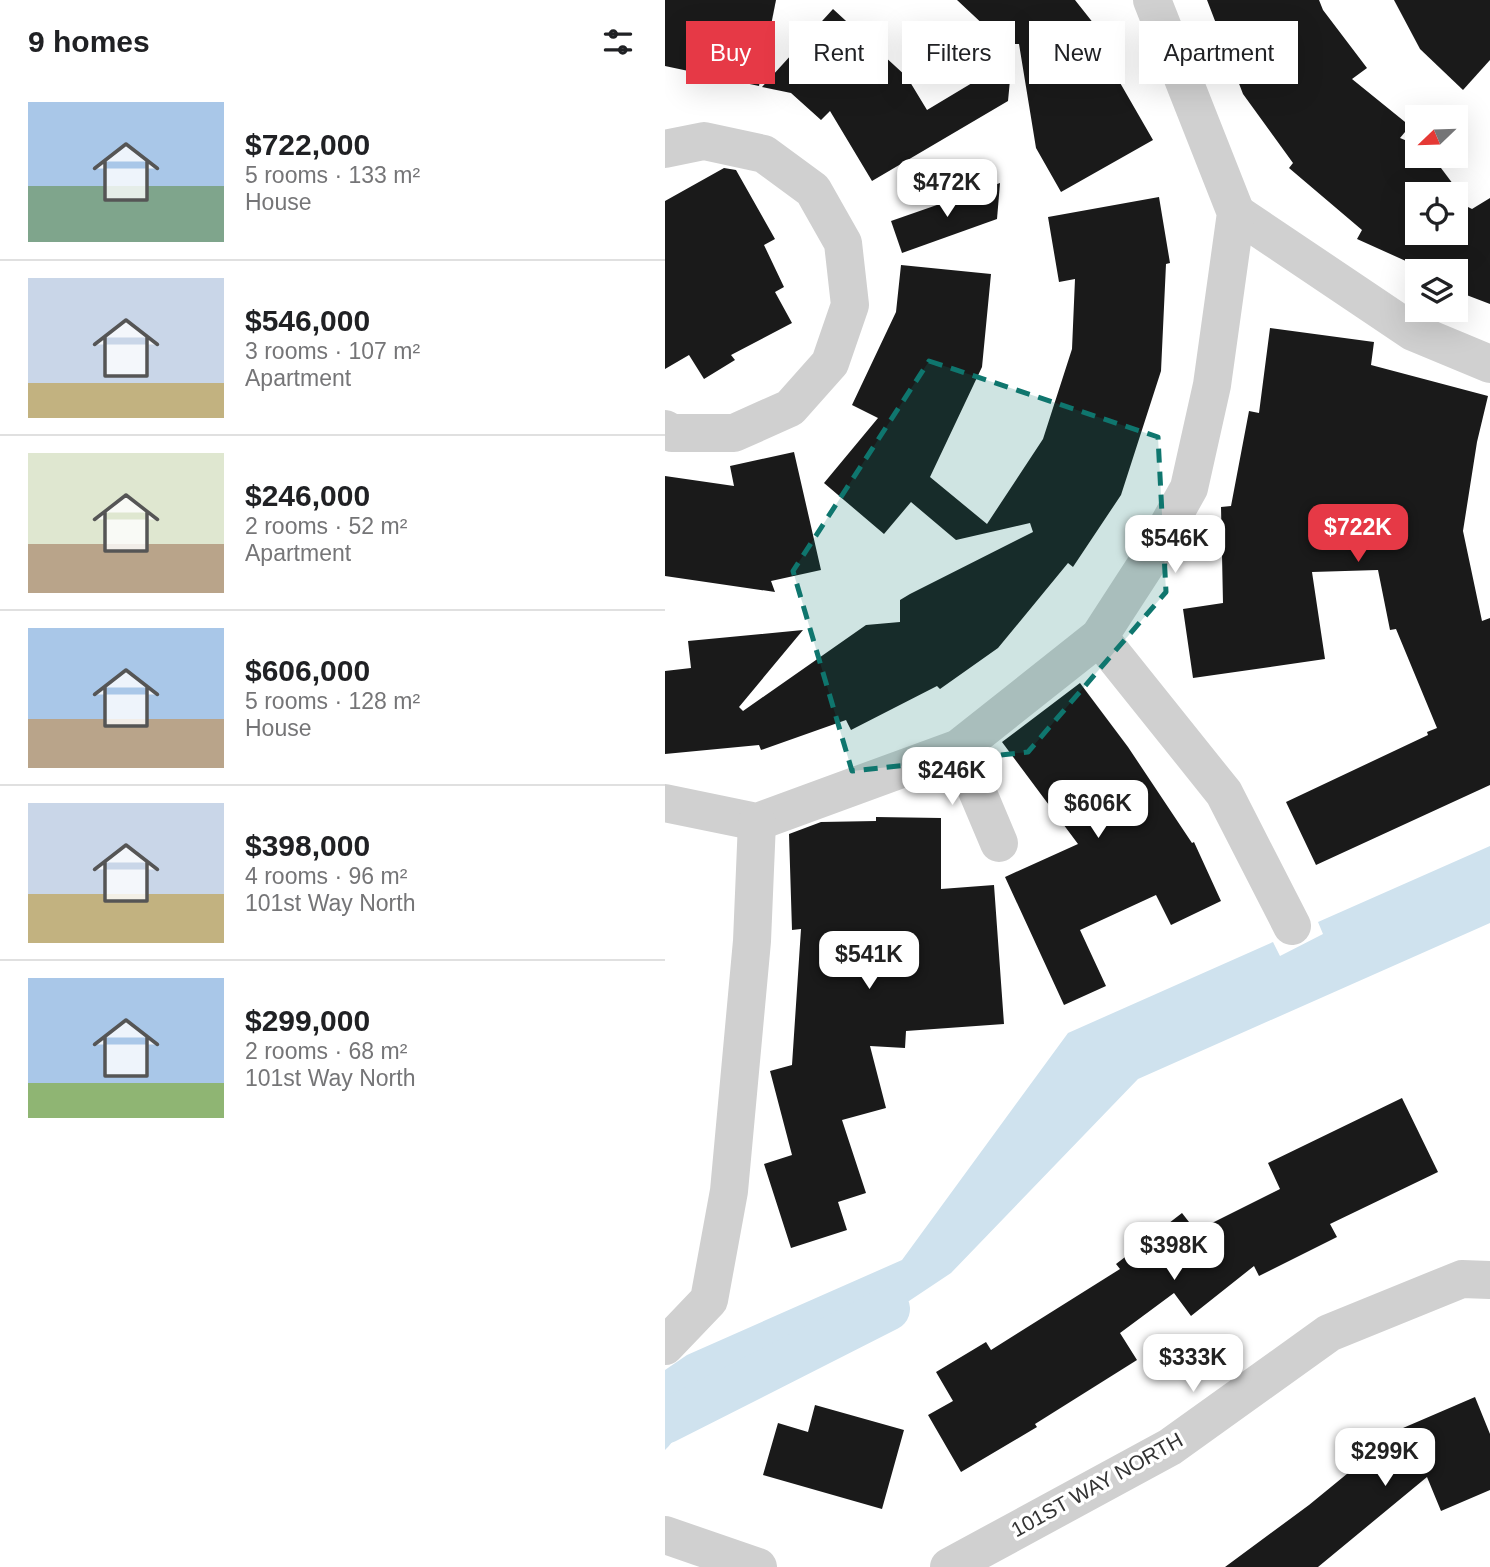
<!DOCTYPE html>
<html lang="en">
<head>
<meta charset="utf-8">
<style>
  :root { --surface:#fff; --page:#f6f6f6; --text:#202124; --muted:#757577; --line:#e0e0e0; --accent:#e63946 }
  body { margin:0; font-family:Arial,sans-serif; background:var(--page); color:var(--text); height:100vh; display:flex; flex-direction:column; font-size:26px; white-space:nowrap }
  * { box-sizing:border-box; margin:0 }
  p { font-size:23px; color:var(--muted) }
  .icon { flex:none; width:38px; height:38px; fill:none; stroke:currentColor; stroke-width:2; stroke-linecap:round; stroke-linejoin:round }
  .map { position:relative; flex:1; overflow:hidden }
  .panel { display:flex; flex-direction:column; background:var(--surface); width:665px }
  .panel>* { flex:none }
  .hud { position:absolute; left:21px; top:21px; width:665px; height:63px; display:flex; gap:14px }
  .needle { width:46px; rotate:247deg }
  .controls { position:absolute; left:740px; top:105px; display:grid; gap:14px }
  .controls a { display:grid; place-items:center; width:63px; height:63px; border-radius:0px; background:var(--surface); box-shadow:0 7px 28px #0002; font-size:35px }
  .price { position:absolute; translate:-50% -60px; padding:0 16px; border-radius:14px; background:#fff; color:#222; font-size:23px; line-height:46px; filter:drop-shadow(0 2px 4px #0008) }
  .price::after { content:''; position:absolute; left:50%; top:42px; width:21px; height:16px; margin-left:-10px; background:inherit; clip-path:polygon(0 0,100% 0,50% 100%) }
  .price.current { background:var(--accent); color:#fff }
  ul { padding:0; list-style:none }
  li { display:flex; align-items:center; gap:21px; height:175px; padding:0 28px }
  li+li { border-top:2px solid var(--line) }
  li span { display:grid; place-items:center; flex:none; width:196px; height:140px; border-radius:0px; color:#555 }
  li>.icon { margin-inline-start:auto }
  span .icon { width:84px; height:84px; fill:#fffc; stroke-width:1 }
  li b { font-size:30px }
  h2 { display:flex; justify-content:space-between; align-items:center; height:84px; padding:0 28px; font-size:30px }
  .pill { padding:0 24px; border-radius:0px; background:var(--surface); box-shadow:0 7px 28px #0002; font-size:24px; line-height:63px }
  .pill.current { background:var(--accent); color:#fff }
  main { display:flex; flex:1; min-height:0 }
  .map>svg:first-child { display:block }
  .water { fill:#cfe2ee }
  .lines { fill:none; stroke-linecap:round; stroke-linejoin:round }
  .canal { stroke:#cfe2ee; stroke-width:44 }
  .building { fill:#1a1a1a }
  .minor { stroke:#d0d0d0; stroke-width:38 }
  .marked { fill:#0f766e; fill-opacity:0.2; stroke:#0f766e; stroke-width:5; stroke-dasharray:14 9; stroke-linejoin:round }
  .labels { text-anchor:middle; stroke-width:7; stroke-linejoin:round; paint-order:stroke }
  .street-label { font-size:21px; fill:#333; stroke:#fff }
</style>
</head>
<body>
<main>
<section class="panel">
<h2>9 homes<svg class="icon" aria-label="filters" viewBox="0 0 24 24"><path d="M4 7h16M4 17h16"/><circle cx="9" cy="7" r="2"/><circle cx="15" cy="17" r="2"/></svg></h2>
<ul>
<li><span style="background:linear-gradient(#a9c7e8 60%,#7fa58c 0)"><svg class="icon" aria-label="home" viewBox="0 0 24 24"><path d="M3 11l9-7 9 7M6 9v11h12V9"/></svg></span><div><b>$722,000</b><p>5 rooms · 133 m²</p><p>House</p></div></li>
<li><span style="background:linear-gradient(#c9d6e8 75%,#c2b280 0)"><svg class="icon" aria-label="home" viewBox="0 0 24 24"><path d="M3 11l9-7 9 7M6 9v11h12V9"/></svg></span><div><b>$546,000</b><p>3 rooms · 107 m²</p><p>Apartment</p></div></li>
<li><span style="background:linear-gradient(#dfe7d0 65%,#b9a48a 0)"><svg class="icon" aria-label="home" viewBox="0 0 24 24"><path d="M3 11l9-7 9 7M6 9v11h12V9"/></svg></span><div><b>$246,000</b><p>2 rooms · 52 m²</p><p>Apartment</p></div></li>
<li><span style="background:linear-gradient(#a9c7e8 65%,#b9a48a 0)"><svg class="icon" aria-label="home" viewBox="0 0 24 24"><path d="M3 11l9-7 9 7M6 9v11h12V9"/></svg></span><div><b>$606,000</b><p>5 rooms · 128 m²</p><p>House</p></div></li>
<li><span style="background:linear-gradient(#c9d6e8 65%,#c2b280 0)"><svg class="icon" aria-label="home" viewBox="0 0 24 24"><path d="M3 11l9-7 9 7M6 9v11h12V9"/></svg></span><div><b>$398,000</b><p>4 rooms · 96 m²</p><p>101st Way North</p></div></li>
<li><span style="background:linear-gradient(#a9c7e8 75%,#8fb573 0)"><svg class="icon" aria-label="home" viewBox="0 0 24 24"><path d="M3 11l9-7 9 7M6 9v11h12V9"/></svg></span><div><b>$299,000</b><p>2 rooms · 68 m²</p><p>101st Way North</p></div></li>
</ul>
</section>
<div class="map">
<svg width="825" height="1567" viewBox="0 0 825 1567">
  <rect width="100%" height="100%" fill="#fff"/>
  <path class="water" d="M825,846V923L473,1079L286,1273L241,1303L35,1396C16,1415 19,1432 0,1450V1370L22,1355L237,1260L403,1033L608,942L615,956L658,934L653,922Z"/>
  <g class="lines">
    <path class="canal" d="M0,1422L223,1309"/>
  </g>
  <g class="building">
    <path d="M0,0H111L94,86L0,66Z"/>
    <path d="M292,0H410L448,48L439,55L488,140L396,192L371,148L354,44H339Z"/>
    <path d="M542,0H654L658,10L702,68L687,79L745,126L735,138L752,145V156H767L788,184L784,194H752V233H791V201L807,209L825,198V304L791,291V271H763L692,239L697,230L624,168L628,163L578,94Z"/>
    <path d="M729,0H825V60L798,90L755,49Z"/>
    <path d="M168,9L242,77L262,110L347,59L343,101L207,181L165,111L156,120L126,93L97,87Z"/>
    <path d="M59,168L71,170L110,239L99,245L119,287L110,292L127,323L66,355L70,360L39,379L24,355L0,369V201Z"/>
    <path d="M335,183L332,219L237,253L226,221Z"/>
    <path d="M494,197L505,263L501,264L496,371L456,495L408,567L403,563L333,648L275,689L272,686L186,730L181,720L96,750L94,745L0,754V671L26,668L23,641L138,630L74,707L78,711L201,625L235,622V600L245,594L368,532L365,523L291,540L246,502L219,534L159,483L213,418L187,405L231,312L236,265L326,274L317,367L265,477L322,524L378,439L407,349L410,279L394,282L383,217Z"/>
    <path d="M605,328L709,342L706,365L823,396L812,442L798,531L817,621L825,618V785L651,865L621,802L763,735L762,732L772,728L731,629L725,630L713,570L647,572L660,659L528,678L518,609L558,603L556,507L566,506L584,411L594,413Z"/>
    <path d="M129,452L156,570L106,581L110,592L0,576V476L69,486L65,466Z"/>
    <path d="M415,683L463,747L527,843L529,842L556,901L506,925L491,895L415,930L441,986L399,1005L340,877L413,844L337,742Z"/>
    <path d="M211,817L276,818V889L329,885L339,1024L241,1031L240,1048L205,1046L221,1108L177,1120L201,1193L173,1202L182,1230L126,1248L99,1164L127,1155L105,1071L127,1065L136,929L127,930L124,834L156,822L211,821Z"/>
    <path d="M737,1098L773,1172L665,1224L672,1237L594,1276L589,1266L526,1316L509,1293L455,1333L472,1360L370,1424L372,1427L296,1472L263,1415L288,1401L271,1372L321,1342L326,1350L455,1269L451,1264L517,1213L531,1231L615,1189L603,1163Z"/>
    <path d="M810,1397L825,1434V1490L776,1511L762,1477L653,1567H560L644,1505L738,1428Z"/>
    <path d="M150,1405L239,1430L217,1509L98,1475L113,1423L143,1432Z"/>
  </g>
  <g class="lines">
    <g class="minor">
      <path d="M0,149L39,141L99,154L148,190L178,243L185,305L165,363L125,408L69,433H7L0,429"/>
      <path d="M571,213L748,332L825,364"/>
      <path d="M434,637L559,793L627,926"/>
      <path d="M294,748L334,843"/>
      <path d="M0,803L92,822L294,748L434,637L482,563L524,488L547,385L571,213L487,0"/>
      <path d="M0,1346L44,1300L64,1191L87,941L92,822"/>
      <path d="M0,1535L93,1567"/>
      <path d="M284,1567L505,1447L664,1333L797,1279L825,1280"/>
    </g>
  </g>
  <path class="marked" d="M264,361L493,437L501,592L363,752L187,771L128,571Z"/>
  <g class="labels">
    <g class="street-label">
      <text transform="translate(432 1485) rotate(-29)" y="7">101ST WAY NORTH</text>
    </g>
  </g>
</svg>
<div class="controls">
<a><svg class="needle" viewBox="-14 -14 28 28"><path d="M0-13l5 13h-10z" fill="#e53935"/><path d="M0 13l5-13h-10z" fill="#757577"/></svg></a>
<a><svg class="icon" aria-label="locate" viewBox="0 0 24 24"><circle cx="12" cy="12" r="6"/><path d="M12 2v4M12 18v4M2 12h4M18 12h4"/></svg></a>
<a><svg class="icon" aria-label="layers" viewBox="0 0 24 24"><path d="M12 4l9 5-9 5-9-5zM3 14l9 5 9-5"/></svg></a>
</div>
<b class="price" style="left:282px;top:219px">$472K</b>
<b class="price current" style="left:693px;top:564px">$722K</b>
<b class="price" style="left:510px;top:575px">$546K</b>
<b class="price" style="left:287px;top:807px">$246K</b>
<b class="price" style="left:433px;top:840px">$606K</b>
<b class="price" style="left:204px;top:991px">$541K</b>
<b class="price" style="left:509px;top:1282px">$398K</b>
<b class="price" style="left:528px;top:1394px">$333K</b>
<b class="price" style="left:720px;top:1488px">$299K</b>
<div class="hud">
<a class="pill current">Buy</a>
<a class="pill">Rent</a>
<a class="pill">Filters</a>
<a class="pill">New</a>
<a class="pill">Apartment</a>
</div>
</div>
</main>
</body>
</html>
